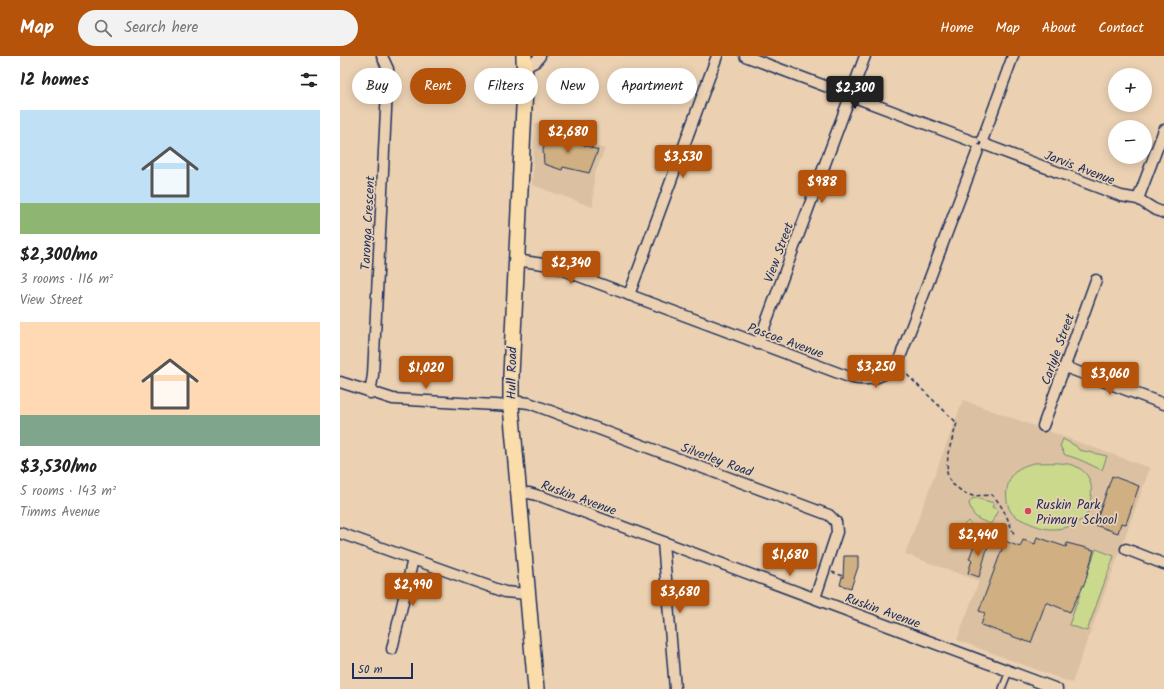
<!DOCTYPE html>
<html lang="en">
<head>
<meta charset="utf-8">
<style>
  :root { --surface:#fff; --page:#f2f2f2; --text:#222; --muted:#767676; --accent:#b45309 }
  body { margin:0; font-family:Kalam,sans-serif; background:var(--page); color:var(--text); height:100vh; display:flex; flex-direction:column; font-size:15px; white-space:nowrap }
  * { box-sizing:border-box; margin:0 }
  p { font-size:13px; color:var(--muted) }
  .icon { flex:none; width:22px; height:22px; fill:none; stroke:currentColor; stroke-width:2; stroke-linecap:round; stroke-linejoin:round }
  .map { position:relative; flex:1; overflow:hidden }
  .side { display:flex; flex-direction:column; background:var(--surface); width:340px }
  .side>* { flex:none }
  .banner { position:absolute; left:12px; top:12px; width:380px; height:36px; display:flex; gap:8px }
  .tools { position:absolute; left:768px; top:12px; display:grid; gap:8px }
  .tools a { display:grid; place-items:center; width:44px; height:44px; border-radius:50%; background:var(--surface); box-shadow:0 2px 10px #0003; font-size:20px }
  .scale { position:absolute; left:12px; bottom:10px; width:61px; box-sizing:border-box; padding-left:4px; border:2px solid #1b2f5e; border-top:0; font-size:11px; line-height:14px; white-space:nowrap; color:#1b2f5e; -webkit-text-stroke:3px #ebd1b2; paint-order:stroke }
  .price { position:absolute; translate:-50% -34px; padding:0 9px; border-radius:4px; background:var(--accent); color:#fff; font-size:13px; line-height:26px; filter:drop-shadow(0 1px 2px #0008) }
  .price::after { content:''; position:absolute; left:50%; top:24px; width:12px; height:9px; margin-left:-6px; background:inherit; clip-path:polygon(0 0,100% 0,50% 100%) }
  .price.on { background:#222; color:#fff }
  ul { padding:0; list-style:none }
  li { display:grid; align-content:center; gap:8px; height:212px; padding:0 20px }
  li span { display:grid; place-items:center; height:124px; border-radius:0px; color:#555 }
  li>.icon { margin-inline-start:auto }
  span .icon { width:72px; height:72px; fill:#fffc; stroke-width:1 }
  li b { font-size:17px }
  h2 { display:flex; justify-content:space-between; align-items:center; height:48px; padding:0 20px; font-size:17px }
  .pill { padding:0 14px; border-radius:18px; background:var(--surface); box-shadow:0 2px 10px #0003; font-size:14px; line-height:36px }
  .pill.on { background:var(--accent); color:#fff }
  header { display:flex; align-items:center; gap:24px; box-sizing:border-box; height:56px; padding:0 20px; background:var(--accent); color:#fff }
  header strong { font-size:19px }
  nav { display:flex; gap:22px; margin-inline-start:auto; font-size:14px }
  .search { width:280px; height:36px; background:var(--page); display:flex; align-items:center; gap:10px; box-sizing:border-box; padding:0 14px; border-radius:22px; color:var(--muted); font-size:15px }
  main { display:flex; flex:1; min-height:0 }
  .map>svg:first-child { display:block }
  .built { fill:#dbc1a1 }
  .green { fill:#cbd98d; stroke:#738476 }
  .building { fill:#d0b083; stroke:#1b2f5e }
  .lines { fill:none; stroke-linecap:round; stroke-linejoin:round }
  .service-casing { stroke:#1b2f5e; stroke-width:8 }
  .minor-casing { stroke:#1b2f5e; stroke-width:13 }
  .primary-casing { stroke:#1b2f5e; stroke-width:18 }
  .path { stroke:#1b2f5e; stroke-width:1.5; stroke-dasharray:4 3; stroke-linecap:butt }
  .service { stroke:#ebd1b2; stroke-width:5 }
  .minor { stroke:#ebd1b2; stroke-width:10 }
  .primary { stroke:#fbddab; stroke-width:15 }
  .poi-dot { fill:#d1495b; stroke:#ebd1b2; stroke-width:1.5 }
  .labels { text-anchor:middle; stroke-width:3.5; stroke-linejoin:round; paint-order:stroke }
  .street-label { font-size:13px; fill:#1b2f5e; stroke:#ebd1b2 }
  .poi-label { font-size:13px; fill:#1b2f5e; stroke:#ebd1b2; text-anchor:start }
</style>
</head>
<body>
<header>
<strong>Map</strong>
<div class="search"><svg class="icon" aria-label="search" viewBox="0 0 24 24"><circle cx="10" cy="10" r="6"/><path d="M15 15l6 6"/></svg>Search here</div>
<nav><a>Home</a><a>Map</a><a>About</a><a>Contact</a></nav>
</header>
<main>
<section class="side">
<h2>12 homes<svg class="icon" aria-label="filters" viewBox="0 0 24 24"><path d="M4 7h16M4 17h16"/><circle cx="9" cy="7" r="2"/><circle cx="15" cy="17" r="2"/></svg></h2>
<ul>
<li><span style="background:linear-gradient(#bfe0f5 75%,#8fb573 0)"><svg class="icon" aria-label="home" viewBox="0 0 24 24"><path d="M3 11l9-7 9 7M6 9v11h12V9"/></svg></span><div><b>$2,300/mo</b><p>3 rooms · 116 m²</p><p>View Street</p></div></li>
<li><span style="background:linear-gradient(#ffd9b3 75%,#7fa58c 0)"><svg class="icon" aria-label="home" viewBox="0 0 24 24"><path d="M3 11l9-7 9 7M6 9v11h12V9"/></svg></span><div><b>$3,530/mo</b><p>5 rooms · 143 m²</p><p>Timms Avenue</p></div></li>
</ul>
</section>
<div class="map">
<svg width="824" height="633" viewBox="0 0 824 633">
  <rect width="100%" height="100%" fill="#ebd1b2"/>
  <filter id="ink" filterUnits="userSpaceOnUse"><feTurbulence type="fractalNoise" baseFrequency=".025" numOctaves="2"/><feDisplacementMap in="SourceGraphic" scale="8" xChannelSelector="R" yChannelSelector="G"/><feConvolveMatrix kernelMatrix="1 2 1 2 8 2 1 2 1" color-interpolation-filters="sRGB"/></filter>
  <g filter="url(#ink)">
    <g class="built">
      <path d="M195,67L265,93L254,120L253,151L192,129Z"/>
      <path d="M623,344L810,412L732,627L617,584L639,525L565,498Z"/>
    </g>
    <g class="green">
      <path d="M723,383L736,390L739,394L767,400L762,414C750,409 739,402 725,399L720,390Z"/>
      <path d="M694,407C706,407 729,405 739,412C752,420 753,433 750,446C750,450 749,455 747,458C744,463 738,466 733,469C725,473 711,474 703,472C696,470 674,462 671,456C662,441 667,418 682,411C686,409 690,408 694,407Z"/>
      <path d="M636,442L654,447L652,451L658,454L651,468C637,463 633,462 629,447L632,443Z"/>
      <path d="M628,465L637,475L629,484L620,473Z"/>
      <path d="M756,493L774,500L747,575L729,569Z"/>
    </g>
    <g class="building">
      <path d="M209,76L258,94L249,117L223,111L222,114L204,108L203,94Z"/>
      <path d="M772,420L799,430L786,468L781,467L778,477L755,469Z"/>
      <path d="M637,481L649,486L639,521L628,517L632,504L629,503Z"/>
      <path d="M697,481L726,491L727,487L754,494L745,526L730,556L706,546L691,587L641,569L645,557L639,555L665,485L680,491L683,484L695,488Z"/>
      <path d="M504,500H518V511L511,532L500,529L502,521L503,522Z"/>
    </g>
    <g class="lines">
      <g class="service-casing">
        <path id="service" d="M662,633L669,615"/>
      </g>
      <g class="minor-casing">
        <g id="minor">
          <path d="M405,0L634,86"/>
          <path d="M185,11L195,6L200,0"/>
          <path d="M643,82L673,0"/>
          <path d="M646,89L781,140L798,143L814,153L824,157"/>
          <path d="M798,143L824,74"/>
          <path d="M176,204L203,208L212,210L509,321C529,327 548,321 559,304L638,94"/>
          <path d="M289,239L377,0"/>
          <path d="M418,288L525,0"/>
          <path d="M725,311L824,348"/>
          <path d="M0,326L53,343L171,350"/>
          <path d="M30,337L33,319L48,13L42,0"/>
          <path d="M171,345L189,347L489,459L496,466L497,476L475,542"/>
          <path d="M703,370L756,224"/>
          <path d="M178,438L189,437L203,441L717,633"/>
          <path d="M0,477L165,536L187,538"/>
          <path d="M323,486L335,633"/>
          <path d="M786,493L824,508"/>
          <path d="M52,593L73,503"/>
        </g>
      </g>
      <g class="primary-casing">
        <path id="primary" d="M184,0L185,31L171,319V350L196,633"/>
      </g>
      <g class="path">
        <path d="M562,314L617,367L608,397L607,417L611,427L624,437L633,440L652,439C663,449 668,464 674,478"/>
        <path d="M492,516L503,520"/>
      </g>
      <use href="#service" class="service"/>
      <use href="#minor" class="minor"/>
      <use href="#primary" class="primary"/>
    </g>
  </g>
  <circle class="poi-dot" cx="688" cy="455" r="4"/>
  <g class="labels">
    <g class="street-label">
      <text transform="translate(740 111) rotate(21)" y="5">Jarvis Avenue</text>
      <text transform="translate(27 167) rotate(-87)" y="5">Taronga Crescent</text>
      <text transform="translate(438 196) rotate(-70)" y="5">View Street</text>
      <text transform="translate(446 284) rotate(20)" y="5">Pascoe Avenue</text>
      <text transform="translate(717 293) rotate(-70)" y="5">Carlyle Street</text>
      <text transform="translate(171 317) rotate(-89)" y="5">Hull Road</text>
      <text transform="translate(377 403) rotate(20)" y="5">Silverley Road</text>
      <text transform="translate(239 441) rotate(20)" y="5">Ruskin Avenue</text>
      <text transform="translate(543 554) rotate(20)" y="5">Ruskin Avenue</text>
    </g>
    <g class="poi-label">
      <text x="696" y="453">Ruskin Park<tspan x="696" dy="15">Primary School</tspan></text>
    </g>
  </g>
</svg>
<div class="tools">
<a>+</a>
<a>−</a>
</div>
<div class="scale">50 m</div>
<b class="price on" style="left:515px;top:54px">$2,300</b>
<b class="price" style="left:228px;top:98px">$2,680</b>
<b class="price" style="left:343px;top:123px">$3,530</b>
<b class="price" style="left:482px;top:148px">$988</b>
<b class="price" style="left:231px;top:229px">$2,340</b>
<b class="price" style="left:536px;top:333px">$3,250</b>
<b class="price" style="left:86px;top:334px">$1,020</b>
<b class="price" style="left:770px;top:340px">$3,060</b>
<b class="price" style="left:638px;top:501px">$2,440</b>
<b class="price" style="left:450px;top:521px">$1,680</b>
<b class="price" style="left:73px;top:551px">$2,990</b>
<b class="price" style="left:340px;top:558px">$3,680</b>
<div class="banner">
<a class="pill">Buy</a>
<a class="pill on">Rent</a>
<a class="pill">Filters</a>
<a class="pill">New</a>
<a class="pill">Apartment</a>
</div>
</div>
</main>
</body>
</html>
